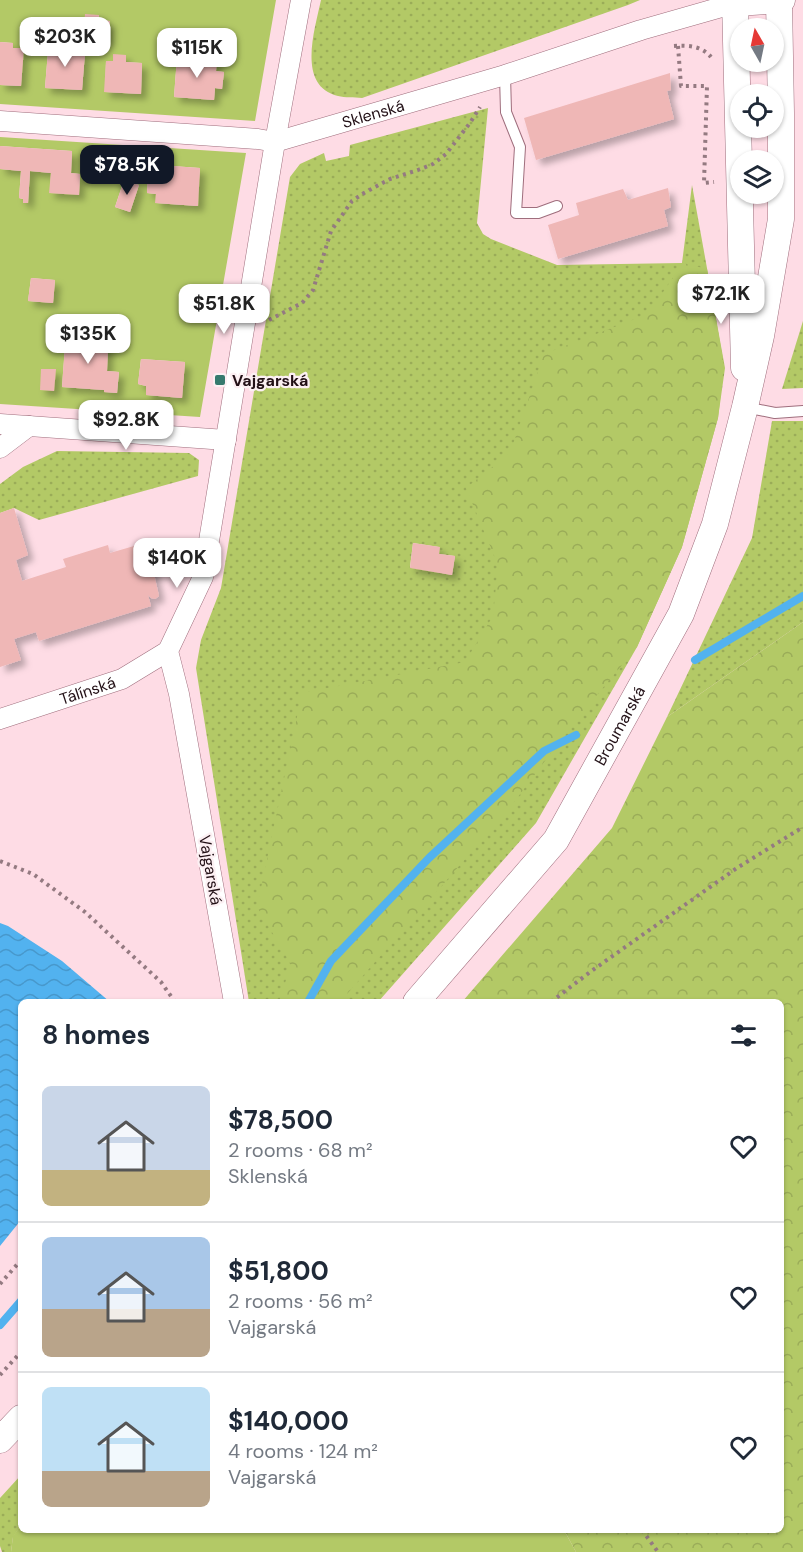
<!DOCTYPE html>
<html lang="en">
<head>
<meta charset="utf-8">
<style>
  :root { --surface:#fff; --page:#f6f6f7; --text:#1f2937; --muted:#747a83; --line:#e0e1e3; --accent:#111827 }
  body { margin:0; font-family:"DM Sans",sans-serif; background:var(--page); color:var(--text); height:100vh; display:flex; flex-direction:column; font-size:22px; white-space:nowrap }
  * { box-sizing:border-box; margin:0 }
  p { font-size:20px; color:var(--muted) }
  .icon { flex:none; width:33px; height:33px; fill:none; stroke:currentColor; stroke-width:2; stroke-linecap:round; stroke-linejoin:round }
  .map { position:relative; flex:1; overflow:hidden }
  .drawer { position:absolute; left:18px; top:999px; width:766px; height:534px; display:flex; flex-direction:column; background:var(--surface); border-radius:9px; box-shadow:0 2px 4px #0004 }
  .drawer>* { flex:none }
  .needle { width:39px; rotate:351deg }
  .tools { position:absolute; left:730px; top:18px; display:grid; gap:12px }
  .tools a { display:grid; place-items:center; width:54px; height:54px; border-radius:50%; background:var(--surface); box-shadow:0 2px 4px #0004; font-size:30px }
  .price { position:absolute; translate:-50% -51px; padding:0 14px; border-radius:12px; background:#fff; color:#222; font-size:20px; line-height:39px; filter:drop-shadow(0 2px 3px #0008) }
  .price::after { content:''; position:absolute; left:50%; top:36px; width:18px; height:14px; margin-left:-9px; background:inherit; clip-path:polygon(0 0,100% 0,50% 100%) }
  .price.current { background:var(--accent); color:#fff }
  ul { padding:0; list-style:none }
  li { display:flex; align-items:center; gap:18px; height:150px; padding:0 24px }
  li+li { border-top:2px solid var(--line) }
  li span { display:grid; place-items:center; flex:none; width:168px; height:120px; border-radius:9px; color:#555 }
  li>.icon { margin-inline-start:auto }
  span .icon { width:72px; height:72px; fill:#fffc; stroke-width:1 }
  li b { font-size:26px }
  h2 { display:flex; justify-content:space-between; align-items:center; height:72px; padding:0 24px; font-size:26px }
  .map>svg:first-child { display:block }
  .grass { fill:url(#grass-dots); fill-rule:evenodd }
  .forest { fill:url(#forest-crowns) }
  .green { fill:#b3c966; fill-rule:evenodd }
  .water { fill:url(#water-waves) }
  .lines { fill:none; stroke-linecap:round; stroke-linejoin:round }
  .stream { stroke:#52b2ef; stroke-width:8 }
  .building { fill:#efb7b6; filter:url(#shadow) }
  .service-casing { stroke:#9f6e7d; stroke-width:12 }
  .minor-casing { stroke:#9f6e7d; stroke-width:21 }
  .tertiary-casing { stroke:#9f6e7d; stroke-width:27 }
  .path { stroke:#947a81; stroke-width:4; stroke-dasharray:3 4.5; stroke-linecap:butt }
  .service { stroke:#fff; stroke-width:10 }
  .minor { stroke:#fff; stroke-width:20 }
  .tertiary { stroke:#fff; stroke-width:26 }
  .poi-dot { fill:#367a6e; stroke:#fcf0f3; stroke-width:2 }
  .labels { text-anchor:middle; stroke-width:4.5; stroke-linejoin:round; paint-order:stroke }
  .street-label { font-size:16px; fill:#221016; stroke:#fcf0f3 }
  .poi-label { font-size:16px; font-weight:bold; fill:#221016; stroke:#fcf0f3; text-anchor:start }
</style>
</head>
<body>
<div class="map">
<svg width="803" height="1552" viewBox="0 0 803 1552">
  <defs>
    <pattern id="grass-dots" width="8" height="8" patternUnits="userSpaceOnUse" patternTransform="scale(1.5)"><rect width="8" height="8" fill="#b3c966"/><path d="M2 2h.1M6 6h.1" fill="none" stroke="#9aac58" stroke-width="1.8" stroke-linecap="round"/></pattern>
    <pattern id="forest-crowns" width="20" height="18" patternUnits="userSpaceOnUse" patternTransform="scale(1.5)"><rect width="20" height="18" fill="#b3c966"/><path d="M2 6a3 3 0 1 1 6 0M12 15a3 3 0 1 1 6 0" fill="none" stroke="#9aac58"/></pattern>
    <pattern id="water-waves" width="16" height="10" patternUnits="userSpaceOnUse" patternTransform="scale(1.5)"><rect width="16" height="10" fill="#52b2ef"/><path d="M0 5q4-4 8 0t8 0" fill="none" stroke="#4798cc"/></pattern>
    <filter id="shadow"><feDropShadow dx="5.5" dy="5.5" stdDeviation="3" flood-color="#0004"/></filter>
  </defs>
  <rect width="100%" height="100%" fill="#fedce5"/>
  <g class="grass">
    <path d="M321,0H640L628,5L362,98C354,97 345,98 338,96C296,86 315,29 321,0Z"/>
    <path d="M488,108L477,223L483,234L491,239L557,265L682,263L692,185L725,368L718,418L682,547L637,647L536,823L378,1002H249L196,668L201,640L221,588L290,177L300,164L324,153L326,161L349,156L350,145ZM413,543L439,547V554L455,556L452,575L410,567Z"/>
    <path d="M803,321V388L782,389Z"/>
    <path d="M772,421H803V622L667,717L752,538Z"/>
    <path d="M57,451L189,453L199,460L198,476L39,520L14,508L0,513V484L23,467Z"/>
    <path d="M21,1475V1525L13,1537L11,1552H2L0,1546V1498Z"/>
  </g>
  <g class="forest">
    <path d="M683,263L707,269L724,365L718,418L682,547L637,647L571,726L509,809L340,1002H279L291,964L257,907L302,693L465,662L493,616L498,565L466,488L510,453L544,354L648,314Z"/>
    <path d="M803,622V1552H576L564,1530H782V1002H462L612,828L667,717Z"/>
  </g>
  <g class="green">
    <path d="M0,0H276L255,121L0,104V85L21,86L23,49L13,48V43L0,42ZM85,15L99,20L110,21L109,42L97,35L84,34ZM59,43L77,44V53L85,54L82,90L45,88L48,51L58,52ZM177,57L217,60L216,71L224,72L222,89L215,88L214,100L174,97ZM106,61L142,63L141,94L105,92Z"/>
    <path d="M0,137L246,153L200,417L0,404V169L21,171L19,198L23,199V203H28L30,171L51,173L50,193L79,194L80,174L71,173L72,151L0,146ZM158,165L200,168L197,206L156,203V194L147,193L148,174H158ZM124,180L139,185L130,212L115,207ZM31,278L55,280L53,303L28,301ZM68,336L107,339V348H108L107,371L119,372L117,393L104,392V390L62,387L65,346L67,345ZM141,359L185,362L182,398L146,395V386L138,384Z"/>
    <path d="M21,1525V1530H564L576,1552H11L13,1536Z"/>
  </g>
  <path class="water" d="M0,923L8,926L62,961L110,1002H21V1220L0,1246Z"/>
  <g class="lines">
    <g class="stream">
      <path d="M695,660L803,596"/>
      <path d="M308,1002L331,961L429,858L544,751L576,735"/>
      <path d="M0,1325L21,1301"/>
    </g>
  </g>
  <g class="building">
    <path d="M85,14L99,15V20L110,21L109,42L97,41V35L84,34Z"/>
    <path d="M0,42L13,43V48H24L21,86L0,85Z"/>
    <path d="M58,43L77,44V53H85L82,90L45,88L48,51L58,52Z"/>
    <path d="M113,54L126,55V62L142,63L141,94L104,92L106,61H113Z"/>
    <path d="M177,57L217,60L216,71L224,72L222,89L215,88L214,100L174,97Z"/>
    <path d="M670,73L671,90L667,91L674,119L536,160L524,118Z"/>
    <path d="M0,146L72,151L71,173L80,174L79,195L49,193L51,173L30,171L28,203H23V199L19,198L21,171L0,169Z"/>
    <path d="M158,165L200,168L198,206L155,203L156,194L147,193L148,173L158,174Z"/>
    <path d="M124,180L139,185L130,212L115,207Z"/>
    <path d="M668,188L671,207L664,210L668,226L558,259L548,225L579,215L576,203L623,189L628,200Z"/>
    <path d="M31,278L55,280L53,303L28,301Z"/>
    <path d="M67,336L107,339V348H108L107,371L119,372L117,393L104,392V390L62,387L65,345H67Z"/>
    <path d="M141,359L185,362L182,398L146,395V386L138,384Z"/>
    <path d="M41,369H56L54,391L40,390Z"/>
    <path d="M14,508L28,555L16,560L22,581L66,567L63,559L108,545L110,553L134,546L141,570L144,564H148L152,565L159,596L155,599L151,598L148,595L151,606L39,641L36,632L14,639L21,660L0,667V513Z"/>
    <path d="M413,543L440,547L439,554L455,556L452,575L410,568Z"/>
  </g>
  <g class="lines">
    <g class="service-casing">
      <g id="service">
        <path d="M505,75L506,112L520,147L516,213H538L557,206"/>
        <path d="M745,407L775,413L803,411"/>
      </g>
    </g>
    <g class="minor-casing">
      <g id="minor">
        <path id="s1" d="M0,121L258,139L275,142L505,75L641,30L736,3"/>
        <path d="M0,424L226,440"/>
        <path d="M0,448L29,426"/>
        <path id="s2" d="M0,719L122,679L168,651"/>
        <path d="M234,1002L179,694L168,651L203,577L275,142L301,0"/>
      </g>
    </g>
    <g class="tertiary-casing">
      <g id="tertiary">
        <path d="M735,0L744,368"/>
        <path d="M736,3L782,0"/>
        <path id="s3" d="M416,1002L556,840L681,614L715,524L745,407L761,336L781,219V113L779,0"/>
        <path d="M0,1440L21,1418"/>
      </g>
    </g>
    <g class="path">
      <path d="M674,46C688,45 702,46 711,57"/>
      <path d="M678,46L681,86H707L704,183L714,182"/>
      <path d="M269,320L302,303L313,290L331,231L352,201L364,193L390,179L418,170L433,164L446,154L470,123L480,107"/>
      <path d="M0,861L33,874L85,912L161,982L175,1002"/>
      <path d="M551,1002L590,972L737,868L803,827"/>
      <path d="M0,1284L21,1260"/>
      <path d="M0,1375L21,1352"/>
      <path d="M642,1530L658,1552"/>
    </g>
    <use href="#service" class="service"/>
    <use href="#minor" class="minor"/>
    <use href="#tertiary" class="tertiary"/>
  </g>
  <rect class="poi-dot" x="214" y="374" width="12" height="12" rx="3"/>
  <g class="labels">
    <g class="street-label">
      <text dy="6" stroke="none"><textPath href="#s1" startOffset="378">Sklenská</textPath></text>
      <text dy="6" stroke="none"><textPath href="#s2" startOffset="92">Tálínská</textPath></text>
      <text dy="6" stroke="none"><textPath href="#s3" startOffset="345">Broumarská</textPath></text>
      <text transform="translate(211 870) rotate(80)" y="6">Vajgarská</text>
    </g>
    <g class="poi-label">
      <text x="232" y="386">Vajgarská</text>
    </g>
  </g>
</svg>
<div class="tools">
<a><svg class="needle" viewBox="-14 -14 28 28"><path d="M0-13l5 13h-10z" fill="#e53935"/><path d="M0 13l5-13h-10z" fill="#747a83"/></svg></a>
<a><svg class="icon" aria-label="locate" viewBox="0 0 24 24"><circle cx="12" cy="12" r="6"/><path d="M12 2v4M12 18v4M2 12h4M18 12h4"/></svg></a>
<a><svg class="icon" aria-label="layers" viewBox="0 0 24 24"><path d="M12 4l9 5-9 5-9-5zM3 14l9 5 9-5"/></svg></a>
</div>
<b class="price" style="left:65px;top:68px">$203K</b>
<b class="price" style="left:197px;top:79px">$115K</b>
<b class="price current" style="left:127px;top:196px">$78.5K</b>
<b class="price" style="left:721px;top:325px">$72.1K</b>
<b class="price" style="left:224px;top:335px">$51.8K</b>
<b class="price" style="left:88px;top:365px">$135K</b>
<b class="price" style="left:126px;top:451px">$92.8K</b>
<b class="price" style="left:177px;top:589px">$140K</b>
<section class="drawer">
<h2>8 homes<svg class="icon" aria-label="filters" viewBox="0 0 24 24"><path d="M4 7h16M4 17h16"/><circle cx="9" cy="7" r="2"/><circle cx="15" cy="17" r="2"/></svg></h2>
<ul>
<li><span style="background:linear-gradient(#c9d6e8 70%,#c2b280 0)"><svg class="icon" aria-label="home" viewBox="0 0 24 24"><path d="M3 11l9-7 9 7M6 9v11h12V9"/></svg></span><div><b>$78,500</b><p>2 rooms · 68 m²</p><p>Sklenská</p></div><svg class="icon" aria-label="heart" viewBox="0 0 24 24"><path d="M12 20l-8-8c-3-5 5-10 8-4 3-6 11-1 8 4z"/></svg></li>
<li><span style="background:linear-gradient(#a9c7e8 60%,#b9a48a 0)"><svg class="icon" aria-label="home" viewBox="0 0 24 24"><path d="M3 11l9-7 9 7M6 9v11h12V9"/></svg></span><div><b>$51,800</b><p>2 rooms · 56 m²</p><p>Vajgarská</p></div><svg class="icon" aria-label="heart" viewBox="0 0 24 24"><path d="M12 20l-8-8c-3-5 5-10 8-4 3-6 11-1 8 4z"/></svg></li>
<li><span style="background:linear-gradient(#bfe0f5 70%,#b9a48a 0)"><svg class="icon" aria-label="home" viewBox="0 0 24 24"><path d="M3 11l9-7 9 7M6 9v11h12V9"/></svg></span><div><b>$140,000</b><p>4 rooms · 124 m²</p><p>Vajgarská</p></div><svg class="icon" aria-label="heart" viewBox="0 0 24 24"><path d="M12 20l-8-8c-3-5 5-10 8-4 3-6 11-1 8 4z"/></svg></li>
</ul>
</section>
</div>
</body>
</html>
